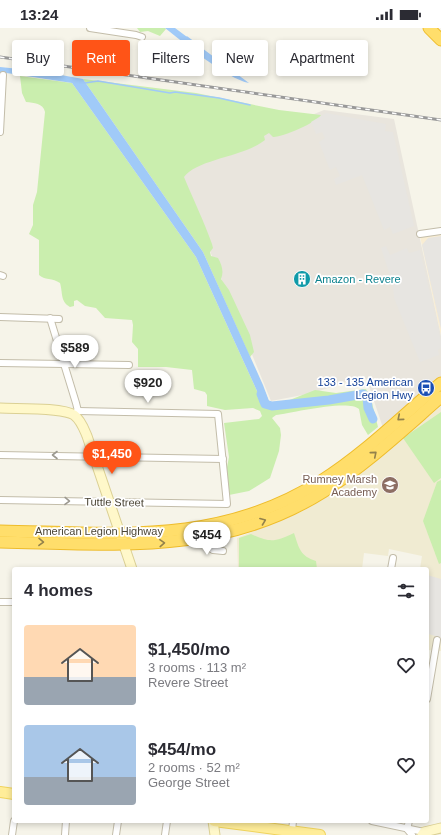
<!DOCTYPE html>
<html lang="en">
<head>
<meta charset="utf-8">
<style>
  :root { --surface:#fff; --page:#f7f7f7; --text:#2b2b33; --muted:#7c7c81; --accent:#ff5417 }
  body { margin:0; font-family:Arial,sans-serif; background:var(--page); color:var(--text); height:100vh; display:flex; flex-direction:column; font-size:15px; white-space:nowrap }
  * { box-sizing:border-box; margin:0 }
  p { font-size:13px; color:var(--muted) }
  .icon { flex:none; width:22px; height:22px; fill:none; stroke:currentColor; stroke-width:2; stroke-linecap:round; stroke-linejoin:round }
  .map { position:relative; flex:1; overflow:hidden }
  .sheet { position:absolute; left:12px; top:539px; width:417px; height:256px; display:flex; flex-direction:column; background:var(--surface); border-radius:4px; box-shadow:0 2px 6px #0003 }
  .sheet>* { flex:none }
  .guide { position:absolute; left:12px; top:12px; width:417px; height:36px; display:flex; gap:8px }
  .price { position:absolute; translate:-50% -34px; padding:0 9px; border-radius:14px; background:#fff; color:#222; font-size:13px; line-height:26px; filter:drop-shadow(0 1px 2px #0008) }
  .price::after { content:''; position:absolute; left:50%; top:24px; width:12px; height:9px; margin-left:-6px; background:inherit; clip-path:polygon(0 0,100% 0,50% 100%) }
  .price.selected { background:var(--accent); color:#fff }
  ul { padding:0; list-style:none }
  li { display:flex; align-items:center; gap:12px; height:100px; padding:0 12px }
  li span { display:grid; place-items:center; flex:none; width:112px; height:80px; border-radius:4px; color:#555 }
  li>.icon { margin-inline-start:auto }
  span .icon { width:48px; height:48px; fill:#fffc; stroke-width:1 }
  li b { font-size:17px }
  h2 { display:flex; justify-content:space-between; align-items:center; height:48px; padding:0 12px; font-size:17px }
  .pill { padding:0 14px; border-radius:4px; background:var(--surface); box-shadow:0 2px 6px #0003; font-size:14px; line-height:36px }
  .pill.selected { background:var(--accent); color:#fff }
  .status { display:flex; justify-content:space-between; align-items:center; height:28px; padding:0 20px; background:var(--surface); direction:ltr }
  .status svg { height:11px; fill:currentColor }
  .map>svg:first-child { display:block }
  .commercial { fill:#f9edd3 }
  .industrial { fill:#e9e5dd }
  .education { fill:#f0ebd2 }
  .green { fill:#caeeae }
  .parking { fill:#e7e5e1 }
  .water { fill:#a0caf8 }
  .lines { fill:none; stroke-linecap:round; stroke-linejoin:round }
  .stream { stroke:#a0caf8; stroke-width:1.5 }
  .river { stroke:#a0caf8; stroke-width:9 }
  .street-casing { stroke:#c3bdaa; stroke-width:8 }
  .secondary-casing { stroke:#dbd094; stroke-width:11 }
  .primary-casing { stroke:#f0d45d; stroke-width:12 }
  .highway-casing { stroke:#eebc2b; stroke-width:13 }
  .street { stroke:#fff; stroke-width:6 }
  .secondary { stroke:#fff8ca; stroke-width:9 }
  .primary { stroke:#ffed99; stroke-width:10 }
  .highway { stroke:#ffde6b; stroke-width:11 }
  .rail-casing { stroke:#999; stroke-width:3 }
  .rail { stroke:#fff; stroke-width:1.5; stroke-dasharray:4.5; stroke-linecap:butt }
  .oneway { stroke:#93824b }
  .oneway2 { stroke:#9c9990 }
  .labels { text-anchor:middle; stroke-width:3.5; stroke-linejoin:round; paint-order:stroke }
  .culture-label { font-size:11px; fill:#0d838f; stroke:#fff; text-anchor:start }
  .transit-label { font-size:11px; fill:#164399; stroke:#fff; text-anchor:end }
  .education-label { font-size:11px; fill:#785e54; stroke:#fff; text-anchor:end }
  .street-label { font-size:11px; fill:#4b4536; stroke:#fff }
</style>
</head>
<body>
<div class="status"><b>13:24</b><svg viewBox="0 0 49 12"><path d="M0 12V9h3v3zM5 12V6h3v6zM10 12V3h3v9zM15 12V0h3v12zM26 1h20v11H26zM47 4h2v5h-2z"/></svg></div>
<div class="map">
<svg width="441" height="807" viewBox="0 0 441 807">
  <rect width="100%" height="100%" fill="#f6f4e9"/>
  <path class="commercial" d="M441,205V308L420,208Z"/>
  <path class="industrial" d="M324,82L394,91L441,308V351L383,400L367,352L364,348L313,365L271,373L177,142Z"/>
  <path class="education" d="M441,378V623L427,622V541H420L422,528L389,521L388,528L364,525L362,541H238L237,510L303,483L340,461Z"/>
  <g class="green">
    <path d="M137,0H165L166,1L160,8L148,3L140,4Z"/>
    <path d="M20,48L72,55L196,229L257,363L258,370L265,376L269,373L273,375H282L315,362L336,365L366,361L371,371L378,399L368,407L362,397L359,381C349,371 291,385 276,387L272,390L280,400L281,407L279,423L270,450L249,463L229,467L225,449L229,429L224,395L259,391L262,388L260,383L253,380L225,382L207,378V367L205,364L194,361L192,342L166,339H138V321L132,314L133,297L132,292L105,290L96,280L85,278L77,272L74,273V278L70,279C60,273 63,265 60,255C53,250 44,252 39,247V212L29,206L33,197V177L37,164L45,84C43,75 34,75 26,74L22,65Z"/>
    <path d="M83,51L196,65L279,82L321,87C318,94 281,110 273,109L269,105L264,108L265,112C244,129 197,131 184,149C193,171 204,193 212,216L213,220L210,224L211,228L218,230C222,237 224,244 221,251L229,262L250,307L254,324L250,329L203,224Z"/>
    <path d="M441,384V450L434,455L403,410Z"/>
    <path d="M441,452V535L439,536L423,493L437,454Z"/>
    <path d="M294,505C299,520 300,528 316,533L317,541H239V510L251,506C271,515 274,514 294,505Z"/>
  </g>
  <g class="parking">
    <path d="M326,85L386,96L385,103L393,104L414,198L393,206L390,199L384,202L362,147L336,157L334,151L340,148L336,139L330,142L319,114L325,110L322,104L316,106L311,94Z"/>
    <path d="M441,208V301L422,217L428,210Z"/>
    <path d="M386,218L390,227L407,220L409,225L420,222L441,313V320L438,322L439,327L420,334L394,270L393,257L381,220Z"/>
    <path d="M427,547L441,551V610L429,606L427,616Z"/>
  </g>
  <g class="water">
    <path d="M165,0H175L249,55C227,51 184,15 165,0Z"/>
    <path d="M0,39L39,43L83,51L203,224L263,357L269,373L265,376L260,375L257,363L196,229L72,55L0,44Z"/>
  </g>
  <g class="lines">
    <g class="stream">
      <path d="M187,9L202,20"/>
      <path d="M85,55L98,53L170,65L175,64L219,70L250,77"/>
    </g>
    <path class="river" d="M261,366L265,376L272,378L329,372L363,366L367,369L368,380L373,391"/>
    <g class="street-casing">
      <g id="street">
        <path d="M90,0L136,7L142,9"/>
        <path d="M0,104L3,47"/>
        <path d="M420,206L441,203"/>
        <path d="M0,247L3,248"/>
        <path d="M0,289L59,291"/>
        <path d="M50,290L76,375L78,383L76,384"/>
        <path d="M0,335L129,337"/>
        <path d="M0,427L223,431"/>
        <path d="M0,472L227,476L218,386L78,383"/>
        <path d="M198,511L213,522L223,523"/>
        <path d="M391,541L393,530"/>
        <path d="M0,574H14"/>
        <path d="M427,671L437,612"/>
        <path d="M372,793L424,804"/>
        <path d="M409,793L407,801L412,807"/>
        <path d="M292,803L293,793"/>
        <path d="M12,807L14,793"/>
        <path d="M65,807L66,793"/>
        <path d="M116,807L118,793"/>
        <path d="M165,807L167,793"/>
      </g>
    </g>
    <g class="secondary-casing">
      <g id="secondary">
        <path d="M0,380C16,381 62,379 74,387C81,392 84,401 87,408L132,541"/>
        <path d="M213,793L215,807"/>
        <path d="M422,807L424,804L441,800"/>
      </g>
    </g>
    <g class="primary-casing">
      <g id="primary">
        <path d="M0,764L14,766"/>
        <path d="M214,793L320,807"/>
      </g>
    </g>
    <g class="highway-casing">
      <g id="highway">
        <path d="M429,0L441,12"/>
        <path d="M0,503C115,505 219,518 321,453C364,426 402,388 441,355"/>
        <path d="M0,514C115,516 221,528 323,464C366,437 403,402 441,369"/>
      </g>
    </g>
    <use href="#street" class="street"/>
    <use href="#secondary" class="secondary"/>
    <use href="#primary" class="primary"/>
    <use href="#highway" class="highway"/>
    <g class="rail-casing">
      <path id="rail" d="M0,29L441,92"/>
    </g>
    <use href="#rail" class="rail"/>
  </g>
  <defs><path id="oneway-chevron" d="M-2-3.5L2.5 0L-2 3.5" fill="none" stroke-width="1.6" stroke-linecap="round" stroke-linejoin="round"/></defs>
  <g class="oneway">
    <use href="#oneway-chevron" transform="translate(400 390) rotate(140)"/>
    <use href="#oneway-chevron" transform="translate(374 426) rotate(-40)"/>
    <use href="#oneway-chevron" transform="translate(263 493) rotate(-21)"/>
    <use href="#oneway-chevron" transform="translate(41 514) rotate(1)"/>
    <use href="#oneway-chevron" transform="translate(162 515) rotate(-3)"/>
  </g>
  <g class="oneway2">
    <use href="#oneway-chevron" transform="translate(55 427) rotate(-180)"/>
    <use href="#oneway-chevron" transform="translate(67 473) rotate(1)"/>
  </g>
  <defs>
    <g id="building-disc" transform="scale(0.9)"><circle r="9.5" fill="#0f9aa8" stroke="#fff"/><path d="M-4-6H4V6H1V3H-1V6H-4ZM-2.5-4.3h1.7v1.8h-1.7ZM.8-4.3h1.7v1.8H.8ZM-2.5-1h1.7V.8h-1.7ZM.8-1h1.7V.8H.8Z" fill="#fff"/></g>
    <g id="bus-disc" transform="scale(0.9)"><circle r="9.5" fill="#1a4fb4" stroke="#fff"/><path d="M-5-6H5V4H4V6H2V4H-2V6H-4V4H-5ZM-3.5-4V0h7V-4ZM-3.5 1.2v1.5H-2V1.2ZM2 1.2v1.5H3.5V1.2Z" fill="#fff"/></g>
    <g id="school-disc" transform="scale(0.9)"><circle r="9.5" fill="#8d6e63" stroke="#fff"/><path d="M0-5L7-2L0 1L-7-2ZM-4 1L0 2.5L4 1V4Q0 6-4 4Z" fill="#fff"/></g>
  </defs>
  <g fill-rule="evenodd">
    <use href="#building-disc" x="302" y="251"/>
    <use href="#bus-disc" x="426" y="360"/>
    <use href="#school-disc" x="390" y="457"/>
  </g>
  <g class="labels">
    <g class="culture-label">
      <text x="315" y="255">Amazon - Revere</text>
    </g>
    <g class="transit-label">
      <text x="413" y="358">133 - 135 American<tspan x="413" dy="13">Legion Hwy</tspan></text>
    </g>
    <g class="education-label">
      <text x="377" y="455">Rumney Marsh<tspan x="377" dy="13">Academy</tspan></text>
    </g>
    <g class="street-label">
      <text transform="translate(114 474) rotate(1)" y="4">Tuttle Street</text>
      <text x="99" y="507">American Legion Highway</text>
    </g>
  </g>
</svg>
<b class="price" style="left:75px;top:341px">$589</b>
<b class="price" style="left:148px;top:376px">$920</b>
<b class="price selected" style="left:112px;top:447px">$1,450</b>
<b class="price" style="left:207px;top:528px">$454</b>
<div class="guide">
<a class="pill">Buy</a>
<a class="pill selected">Rent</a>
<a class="pill">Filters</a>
<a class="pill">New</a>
<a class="pill">Apartment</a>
</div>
<section class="sheet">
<h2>4 homes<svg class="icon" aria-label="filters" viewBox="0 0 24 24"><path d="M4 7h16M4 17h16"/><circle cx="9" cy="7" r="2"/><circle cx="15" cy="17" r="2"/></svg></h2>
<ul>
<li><span style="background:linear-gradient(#ffd9b3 65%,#9aa5b1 0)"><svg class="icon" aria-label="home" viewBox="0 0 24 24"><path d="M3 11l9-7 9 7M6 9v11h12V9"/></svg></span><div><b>$1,450/mo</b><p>3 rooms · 113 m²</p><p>Revere Street</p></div><svg class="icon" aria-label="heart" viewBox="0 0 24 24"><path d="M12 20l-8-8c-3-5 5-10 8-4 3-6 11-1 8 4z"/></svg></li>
<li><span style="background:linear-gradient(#a9c7e8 65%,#9aa5b1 0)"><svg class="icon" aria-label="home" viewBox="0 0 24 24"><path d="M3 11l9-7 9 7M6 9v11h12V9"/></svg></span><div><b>$454/mo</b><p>2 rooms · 52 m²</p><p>George Street</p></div><svg class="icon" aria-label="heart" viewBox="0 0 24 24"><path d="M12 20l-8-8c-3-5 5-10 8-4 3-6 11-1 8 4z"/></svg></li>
</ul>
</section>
</div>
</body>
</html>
